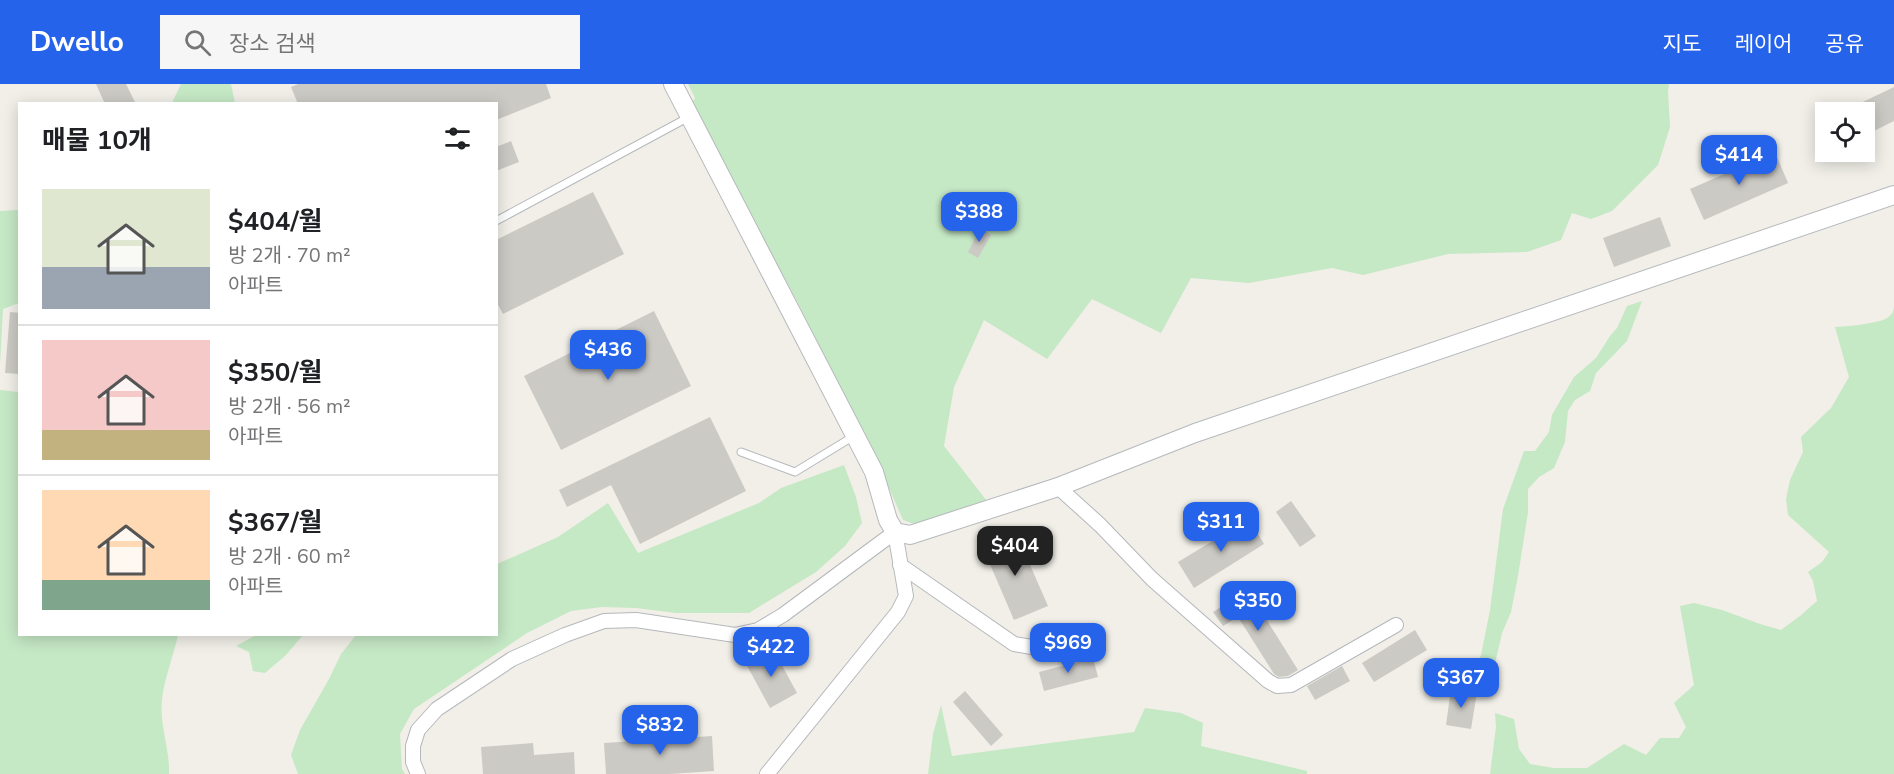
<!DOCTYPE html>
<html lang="ko">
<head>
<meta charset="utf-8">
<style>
  :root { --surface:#fff; --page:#f6f6f6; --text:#202124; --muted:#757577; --line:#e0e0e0; --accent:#2563eb }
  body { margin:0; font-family:"Nunito Sans","Noto Sans KR",sans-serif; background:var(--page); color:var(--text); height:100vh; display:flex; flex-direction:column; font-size:22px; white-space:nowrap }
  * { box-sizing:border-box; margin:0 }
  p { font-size:20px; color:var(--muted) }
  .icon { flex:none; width:33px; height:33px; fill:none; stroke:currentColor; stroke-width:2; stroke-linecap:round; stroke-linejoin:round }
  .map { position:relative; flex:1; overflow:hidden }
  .drawer { position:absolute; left:18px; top:18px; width:480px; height:534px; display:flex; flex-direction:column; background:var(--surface); border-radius:0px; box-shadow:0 3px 15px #0003 }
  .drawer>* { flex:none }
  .tools { position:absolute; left:1815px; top:18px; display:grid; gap:12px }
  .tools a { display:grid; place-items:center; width:60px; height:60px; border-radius:0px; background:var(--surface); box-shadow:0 3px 15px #0003; font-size:30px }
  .price { position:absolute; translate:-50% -51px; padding:0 14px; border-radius:12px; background:var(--accent); color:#fff; font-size:20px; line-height:39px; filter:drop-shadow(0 2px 3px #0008) }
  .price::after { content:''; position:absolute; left:50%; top:36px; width:18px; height:14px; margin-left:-9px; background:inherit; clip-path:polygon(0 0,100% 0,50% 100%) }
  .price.active { background:#222; color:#fff }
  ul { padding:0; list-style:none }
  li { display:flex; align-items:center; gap:18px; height:150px; padding:0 24px }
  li+li { border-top:2px solid var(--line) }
  li span { display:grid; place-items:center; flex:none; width:168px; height:120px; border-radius:0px; color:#555 }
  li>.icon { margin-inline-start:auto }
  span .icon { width:72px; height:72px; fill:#fffc; stroke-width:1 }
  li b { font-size:26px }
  h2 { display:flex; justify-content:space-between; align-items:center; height:72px; padding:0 24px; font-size:26px }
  header { display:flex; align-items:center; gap:36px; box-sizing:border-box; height:84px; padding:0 30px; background:var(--accent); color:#fff }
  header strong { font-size:28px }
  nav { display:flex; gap:33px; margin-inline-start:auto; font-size:21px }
  .search { width:420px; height:54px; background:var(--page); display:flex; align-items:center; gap:15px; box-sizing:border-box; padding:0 21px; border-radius:0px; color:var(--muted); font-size:22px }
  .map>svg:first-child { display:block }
  .green { fill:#c5e8c5 }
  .building { fill:#cccac5 }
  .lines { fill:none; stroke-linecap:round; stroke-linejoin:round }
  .service-casing { stroke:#b5b8bc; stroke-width:9 }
  .minor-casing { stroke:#b5b8bc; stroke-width:16 }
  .tertiary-casing { stroke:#b5b8bc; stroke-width:20 }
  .service { stroke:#fff; stroke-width:7 }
  .minor { stroke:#fff; stroke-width:14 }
  .tertiary { stroke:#fff; stroke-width:18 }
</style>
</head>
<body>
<header>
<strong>Dwello</strong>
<div class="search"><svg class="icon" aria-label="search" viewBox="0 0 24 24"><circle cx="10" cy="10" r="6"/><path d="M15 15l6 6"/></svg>장소 검색</div>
<nav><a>지도</a><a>레이어</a><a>공유</a></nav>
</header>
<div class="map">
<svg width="1894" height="690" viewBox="0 0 1894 690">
  <rect width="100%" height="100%" fill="#f1efe8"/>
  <g class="green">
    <path d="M181,0H231L235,19H172Z"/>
    <path d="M688,0H1669L1668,7L1670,43L1658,81L1612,127L1591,135L1572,129L1561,156L1527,168L1448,170L1363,191L1332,184L1249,199L1191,194L1161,249L1092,215L1047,275L984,236L954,303L944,362L987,417L917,441L903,436L879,381L797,217L690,21L695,14Z"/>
    <path d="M17,126L20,129L19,219L3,225L0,281V127Z"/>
    <path d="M1642,217L1627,257L1596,289L1590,307L1575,316L1568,327L1565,358L1554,384L1539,393L1528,405V428L1518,492L1511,528L1502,549L1492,593L1472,589L1481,571L1490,526L1503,425L1524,367H1535L1549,348L1552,331L1574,293L1596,274L1610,252L1617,244L1627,222Z"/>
    <path d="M1894,222V690H1490L1496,643L1495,629L1514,635L1519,665L1530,680L1554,684H1587L1624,660L1646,671L1660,654H1679L1686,643L1674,619L1694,601L1680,522L1694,519L1722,526L1760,540L1781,546L1800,532L1817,517L1813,497L1808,488L1822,478L1829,468L1788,431L1786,415L1790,396L1803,368L1801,353L1831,324L1849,293L1835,243C1844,243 1881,239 1887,234C1892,231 1894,227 1894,222Z"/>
    <path d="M0,306L19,308L20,550L178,551C174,570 164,596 162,615C159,640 170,665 169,690H0Z"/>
    <path d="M844,381L856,413L862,439L845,462L816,488L749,529H676L636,524L602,523L571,527L527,549L414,625L400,650L402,685L405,690H298L291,671L300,646L329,595L341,570L356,551L496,550L497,480L558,453L608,419L638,469L759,419L781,404Z"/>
    <path d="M256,551V550L303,551L286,571L265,589L253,587L249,568L236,562Z"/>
    <path d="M941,621L952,672L1134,648L1145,624L1181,629L1203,639L1201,662L1307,687V690H928L933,650Z"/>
  </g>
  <g class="building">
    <path d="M96,0H126L136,20H105Z"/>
    <path d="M298,0H546L551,14L496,36V20H298L291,3Z"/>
    <path d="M1894,3V37L1864,52V28H1842Z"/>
    <path d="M511,57L519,78L496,87V63Z"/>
    <path d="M1775,68L1788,99L1704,136L1690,105Z"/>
    <path d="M593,108L624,170L503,230L496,217V156Z"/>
    <path d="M1660,133L1671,162L1614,183L1603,154Z"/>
    <path d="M980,145L991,151L978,174L968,168Z"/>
    <path d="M654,227L691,302L561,366L524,292Z"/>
    <path d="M10,228L20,229V290L5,289Z"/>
    <path d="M710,333L746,407L640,460L611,401L567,423L559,406Z"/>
    <path d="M1291,417L1316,452L1300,463L1276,428Z"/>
    <path d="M1249,435L1264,460L1194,504L1178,478Z"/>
    <path d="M1016,449L1048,522L1014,536L983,464Z"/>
    <path d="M1248,506L1298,586L1288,592L1279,593L1274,590L1238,533L1223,542L1213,528Z"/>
    <path d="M1415,546L1427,566L1374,598L1362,579Z"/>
    <path d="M772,563L797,609L770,624L745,578Z"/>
    <path d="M1093,574L1098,593L1044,607L1039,588Z"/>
    <path d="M1342,582L1350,597L1315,616L1307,602Z"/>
    <path d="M1451,605L1477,608L1471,645L1446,641Z"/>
    <path d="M965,607L1003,651L991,662L953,618Z"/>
    <path d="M712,652L714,687L670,690H606L604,659Z"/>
    <path d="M533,659L534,671L574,668L575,690H483L481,663Z"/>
  </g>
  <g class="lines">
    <g class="service-casing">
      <g id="service">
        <path d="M496,137L689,33"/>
        <path d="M741,368L795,388L854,352"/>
      </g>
    </g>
    <g class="minor-casing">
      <g id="minor">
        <path d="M1058,403L1100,441L1152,495L1268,597L1277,602L1291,601L1396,541"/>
        <path d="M900,481L1014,560L1032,563L1093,551"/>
        <path d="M418,690L413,678V662L418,646L437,625L512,575L565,551L604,537L636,536L735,551L758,546L783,531L895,448L906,512L898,528L767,690"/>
      </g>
    </g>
    <g class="tertiary-casing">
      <path id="tertiary" d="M673,0L874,388L888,436L895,448L910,451L1058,403L1195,349L1894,111"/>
    </g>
    <use href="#service" class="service"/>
    <use href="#minor" class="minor"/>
    <use href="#tertiary" class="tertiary"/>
  </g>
</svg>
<div class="tools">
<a><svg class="icon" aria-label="locate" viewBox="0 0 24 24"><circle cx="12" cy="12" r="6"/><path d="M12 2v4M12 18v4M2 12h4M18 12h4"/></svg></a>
</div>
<b class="price" style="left:1739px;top:102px">$414</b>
<b class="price" style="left:979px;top:159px">$388</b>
<b class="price" style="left:608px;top:297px">$436</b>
<b class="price" style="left:1221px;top:469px">$311</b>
<b class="price active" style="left:1015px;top:493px">$404</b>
<b class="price" style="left:1258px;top:548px">$350</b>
<b class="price" style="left:1068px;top:590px">$969</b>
<b class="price" style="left:771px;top:594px">$422</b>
<b class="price" style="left:1461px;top:625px">$367</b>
<b class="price" style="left:660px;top:672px">$832</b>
<section class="drawer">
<h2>매물 10개<svg class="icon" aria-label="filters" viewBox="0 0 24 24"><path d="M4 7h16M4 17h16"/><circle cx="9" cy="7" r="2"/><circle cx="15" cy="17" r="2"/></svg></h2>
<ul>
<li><span style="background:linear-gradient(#dfe7d0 65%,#9aa5b1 0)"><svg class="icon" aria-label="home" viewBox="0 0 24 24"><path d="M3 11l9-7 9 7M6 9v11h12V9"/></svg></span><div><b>$404/월</b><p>방 2개 · 70 m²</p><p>아파트</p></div></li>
<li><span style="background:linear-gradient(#f6c9c9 75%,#c2b280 0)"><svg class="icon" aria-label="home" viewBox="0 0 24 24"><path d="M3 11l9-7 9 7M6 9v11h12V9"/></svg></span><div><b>$350/월</b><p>방 2개 · 56 m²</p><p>아파트</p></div></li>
<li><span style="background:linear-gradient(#ffd9b3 75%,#7fa58c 0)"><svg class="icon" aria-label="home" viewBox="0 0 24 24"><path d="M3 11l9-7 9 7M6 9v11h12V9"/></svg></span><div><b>$367/월</b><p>방 2개 · 60 m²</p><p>아파트</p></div></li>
</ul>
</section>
</div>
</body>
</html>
